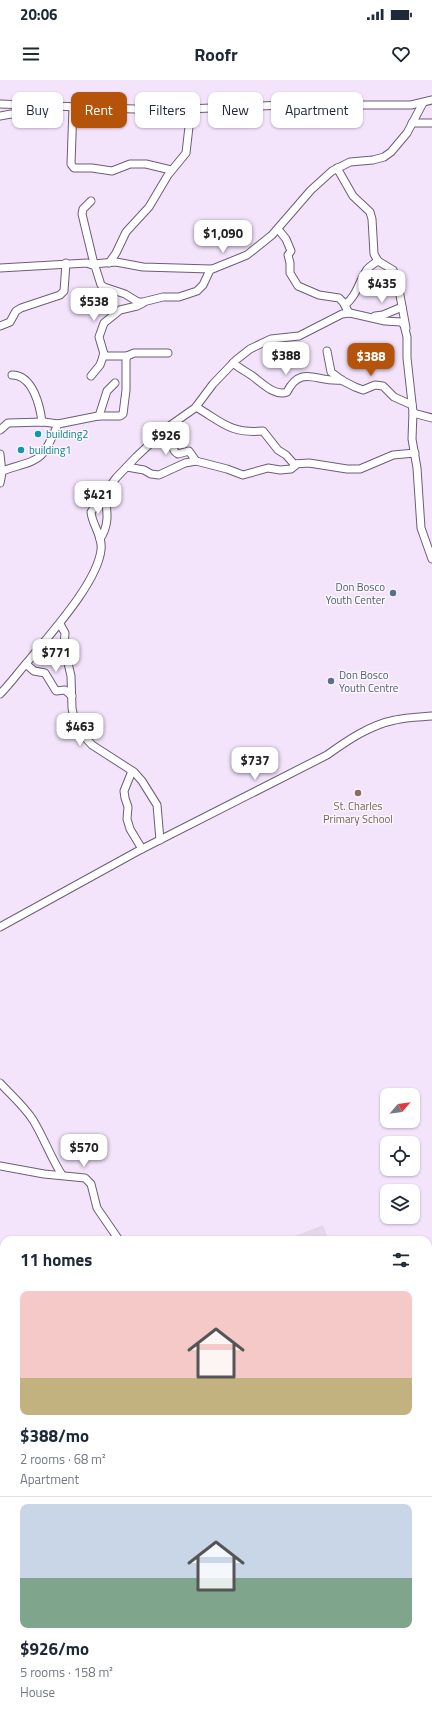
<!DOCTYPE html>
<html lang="en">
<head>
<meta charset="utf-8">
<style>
  :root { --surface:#fff; --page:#f6f6f7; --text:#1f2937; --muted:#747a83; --line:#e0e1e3; --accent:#b45309 }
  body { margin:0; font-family:"Titillium Web",sans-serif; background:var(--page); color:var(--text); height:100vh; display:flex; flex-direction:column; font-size:15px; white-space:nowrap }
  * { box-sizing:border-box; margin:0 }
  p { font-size:13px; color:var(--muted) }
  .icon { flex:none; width:22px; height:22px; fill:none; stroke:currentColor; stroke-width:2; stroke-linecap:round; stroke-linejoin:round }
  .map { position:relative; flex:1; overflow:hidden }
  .sheet { position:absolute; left:0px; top:1156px; width:432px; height:480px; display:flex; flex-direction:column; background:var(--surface); border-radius:12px 12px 0 0; box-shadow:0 1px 3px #0004 }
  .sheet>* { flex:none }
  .banner { position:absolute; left:12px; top:12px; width:408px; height:36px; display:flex; gap:8px }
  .needle { width:26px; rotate:62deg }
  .controls { position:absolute; left:380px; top:1008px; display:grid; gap:8px }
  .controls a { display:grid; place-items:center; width:40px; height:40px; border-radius:8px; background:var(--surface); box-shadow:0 1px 3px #0004; font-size:20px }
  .price { position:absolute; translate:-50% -34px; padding:0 9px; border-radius:8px; background:#fff; color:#222; font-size:13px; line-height:26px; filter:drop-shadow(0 1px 2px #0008) }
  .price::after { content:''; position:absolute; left:50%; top:24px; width:12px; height:9px; margin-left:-6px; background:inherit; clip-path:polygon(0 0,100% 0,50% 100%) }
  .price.on { background:var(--accent); color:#fff }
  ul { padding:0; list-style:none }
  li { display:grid; align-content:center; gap:8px; height:212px; padding:0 20px }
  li+li { border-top:1px solid var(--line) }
  li span { display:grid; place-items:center; height:124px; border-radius:8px; color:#555 }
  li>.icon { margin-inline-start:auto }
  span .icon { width:72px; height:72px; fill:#fffc; stroke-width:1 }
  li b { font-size:17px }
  h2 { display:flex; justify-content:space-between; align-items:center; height:48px; padding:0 20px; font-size:17px }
  .chip { padding:0 14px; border-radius:8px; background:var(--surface); box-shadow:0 1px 3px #0004; font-size:14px; line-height:36px }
  .chip.on { background:var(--accent); color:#fff }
  .status { display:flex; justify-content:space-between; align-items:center; height:28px; padding:0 20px; background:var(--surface); direction:ltr }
  .status svg { height:11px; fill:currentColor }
  header { display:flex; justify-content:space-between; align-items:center; height:52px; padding:0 20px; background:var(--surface); font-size:18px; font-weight:700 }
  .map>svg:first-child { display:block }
  .built { fill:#efd7fc }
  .medical { fill:#e5d7ea }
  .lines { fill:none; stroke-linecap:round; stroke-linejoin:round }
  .stream { stroke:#749fbc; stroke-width:1.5 }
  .minor-casing { stroke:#6d5d76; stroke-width:9 }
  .minor { stroke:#fff; stroke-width:7 }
  .culture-dot { fill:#0f9aa8; stroke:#faf6fc; stroke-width:1.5 }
  .service-dot { fill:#5c6f8a; stroke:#faf6fc; stroke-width:1.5 }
  .education-dot { fill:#8d6e63; stroke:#faf6fc; stroke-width:1.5 }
  .labels { text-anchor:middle; stroke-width:3; stroke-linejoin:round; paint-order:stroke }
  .culture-label { font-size:11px; fill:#0d838f; stroke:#faf6fc; text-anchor:start }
  .service-label { font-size:11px; fill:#4e5e75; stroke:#faf6fc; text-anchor:end }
  .education-label { font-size:11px; fill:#785e54; stroke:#faf6fc }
</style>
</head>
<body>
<div class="status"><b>20:06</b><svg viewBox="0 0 49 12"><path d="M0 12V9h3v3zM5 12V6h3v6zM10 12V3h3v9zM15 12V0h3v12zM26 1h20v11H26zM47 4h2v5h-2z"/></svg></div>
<header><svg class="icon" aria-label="menu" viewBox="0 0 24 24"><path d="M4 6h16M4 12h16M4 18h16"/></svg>Roofr<svg class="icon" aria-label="heart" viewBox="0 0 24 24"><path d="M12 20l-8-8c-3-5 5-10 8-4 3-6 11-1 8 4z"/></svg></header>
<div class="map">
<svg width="432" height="1636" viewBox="0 0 432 1636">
  <rect width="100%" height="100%" fill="#f3e4fc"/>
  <path class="built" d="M0,1165H4V1234L0,1235Z"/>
  <path class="medical" d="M323,1145L329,1160H285Z"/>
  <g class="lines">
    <g class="stream">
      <path d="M428,1467L432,1463"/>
      <path d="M361,1636L365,1632"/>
    </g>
    <g class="minor-casing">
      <g id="minor">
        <path d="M0,24L161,30L284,25H411L432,20"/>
        <path d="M73,27L71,84L74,88H92L112,91L130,84H146L171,90"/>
        <path d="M0,36L11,34L23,37L41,26"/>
        <path d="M412,43H432"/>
        <path d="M337,88L353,116L370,132L372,139L374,174L378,181L393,190L397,199L406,248"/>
        <path d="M91,121L83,129L82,134L94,184"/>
        <path d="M278,149L286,159L291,171L288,175L290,183V193L298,206L319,215L339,218L343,222L349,233"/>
        <path d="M109,183L116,173L126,152L149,127L168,95L186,73L191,29"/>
        <path d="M93,184L116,182L143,187L211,189"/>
        <path d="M0,188L87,183L95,186L101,205L104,207L125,214L138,222H143L163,217H179L197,211L203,205L210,190L247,175L272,155L311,110L332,91L350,82L373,80L384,77L391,72L407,53L423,23"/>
        <path d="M345,225C357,215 358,204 366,191C368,187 375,183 378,181"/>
        <path d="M375,236L383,235L402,227"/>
        <path d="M0,246L10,242L16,231L21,228L60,215L64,211L66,183"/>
        <path d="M327,271L331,292L343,301L355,307L363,310L375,305L383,306L394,317L412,325"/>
        <path d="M103,276H127"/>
        <path d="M233,283C239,288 245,291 251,295C260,301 274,317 287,312C301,284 317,303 342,300"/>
        <path d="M12,295C33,295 40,326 42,342"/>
        <path d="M91,296L100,285L104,274L99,257L104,243L120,230L137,226L143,223"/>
        <path d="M196,327C222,342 230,354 263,351L278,370L286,375L294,384L309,383L347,389H360L393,375L415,373"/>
        <path d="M413,333L432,338"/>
        <path d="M99,336L107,311L115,303"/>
        <path d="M168,347C170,351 173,355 173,359C174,365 171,370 178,374L189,371L196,381"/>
        <path d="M0,350L8,343L44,342L58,344L98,336H120L123,334L126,310V280L127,276L134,273H168"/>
        <path d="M0,374L2,393L0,403"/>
        <path d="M127,387L144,390L151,394L159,395L185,383L196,381L227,389L243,395L268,388L280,390L291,389L297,384"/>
        <path d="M2,391C41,378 41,384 58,344"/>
        <path d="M100,459C110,444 107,431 105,415"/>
        <path d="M60,544L65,553L64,566L71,596L72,628L75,643L79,651L92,665L134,692L142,701L157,725L160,760"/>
        <path d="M26,584L34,591L45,593L56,611L65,610L72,616"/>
        <path d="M0,614C11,603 20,590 30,579C51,553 97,503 101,470C103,456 92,445 91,432L116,398L136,377L168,347L195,328L213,304L236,280L250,269L271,259L299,256L342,234L350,233L385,241L401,242L404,245L407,257V278L413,332L412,359L417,388L421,448L432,479"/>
        <path d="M132,691L124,711L125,718L128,727L127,739L130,749L142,769"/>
        <path d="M0,847L138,771L327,675C348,660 370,645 395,640C407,637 420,637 432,636"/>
        <path d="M0,1003C11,1015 24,1026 33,1040C44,1058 51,1078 62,1095"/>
        <path d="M0,1086L44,1094L85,1098L91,1104L97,1128L119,1160"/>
        <path d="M0,1246H4"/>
        <path d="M428,1362L432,1361"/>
        <path d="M0,1381H4"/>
        <path d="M0,1461L4,1462"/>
        <path d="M428,1507L432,1506"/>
        <path d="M0,1587L4,1580"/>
        <path d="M0,1625H4"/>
        <path d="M130,1632L134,1636"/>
        <path d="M259,1632L263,1636"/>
        <path d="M32,1636L34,1632"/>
        <path d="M318,1636L324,1632"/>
      </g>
    </g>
    <use href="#minor" class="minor"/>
  </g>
  <g class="culture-dot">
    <circle cx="38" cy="354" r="4"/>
    <circle cx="21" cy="370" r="4"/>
  </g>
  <g class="service-dot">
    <circle cx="393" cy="513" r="4"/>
    <circle cx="331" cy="601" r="4"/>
  </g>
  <circle class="education-dot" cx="358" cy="713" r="4"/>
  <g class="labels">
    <g class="culture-label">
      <text x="46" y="358">building2</text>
      <text x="29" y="374">building1</text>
    </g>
    <g class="service-label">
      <text x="385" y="511">Don Bosco<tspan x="385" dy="13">Youth Center</tspan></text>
      <text x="339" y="599" text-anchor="start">Don Bosco<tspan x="339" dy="13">Youth Centre</tspan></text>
    </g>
    <g class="education-label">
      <text x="358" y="730">St. Charles<tspan x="358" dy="13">Primary School</tspan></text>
    </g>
  </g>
</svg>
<div class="controls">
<a><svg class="needle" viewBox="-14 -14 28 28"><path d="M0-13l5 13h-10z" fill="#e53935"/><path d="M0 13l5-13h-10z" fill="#747a83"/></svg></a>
<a><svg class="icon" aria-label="locate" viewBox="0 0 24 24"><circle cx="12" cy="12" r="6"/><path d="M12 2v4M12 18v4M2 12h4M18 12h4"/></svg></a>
<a><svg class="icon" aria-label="layers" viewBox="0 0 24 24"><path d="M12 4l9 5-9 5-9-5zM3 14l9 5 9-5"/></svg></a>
</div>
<b class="price" style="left:223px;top:174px">$1,090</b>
<b class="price" style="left:382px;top:224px">$435</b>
<b class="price" style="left:94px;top:242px">$538</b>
<b class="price" style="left:286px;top:296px">$388</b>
<b class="price on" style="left:371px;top:297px">$388</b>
<b class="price" style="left:166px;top:376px">$926</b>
<b class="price" style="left:98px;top:435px">$421</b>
<b class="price" style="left:56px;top:593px">$771</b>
<b class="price" style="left:80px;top:667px">$463</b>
<b class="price" style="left:255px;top:701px">$737</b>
<b class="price" style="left:84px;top:1088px">$570</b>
<div class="banner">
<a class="chip">Buy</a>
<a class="chip on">Rent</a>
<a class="chip">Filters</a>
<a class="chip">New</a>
<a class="chip">Apartment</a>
</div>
<section class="sheet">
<h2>11 homes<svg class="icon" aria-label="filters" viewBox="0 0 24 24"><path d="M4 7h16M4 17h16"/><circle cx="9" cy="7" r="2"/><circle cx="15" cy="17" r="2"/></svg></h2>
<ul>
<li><span style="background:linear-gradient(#f6c9c9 70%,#c2b280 0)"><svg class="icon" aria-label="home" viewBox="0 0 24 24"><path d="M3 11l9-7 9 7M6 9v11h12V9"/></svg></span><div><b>$388/mo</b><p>2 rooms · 68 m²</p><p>Apartment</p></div></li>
<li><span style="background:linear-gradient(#c9d6e8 60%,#7fa58c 0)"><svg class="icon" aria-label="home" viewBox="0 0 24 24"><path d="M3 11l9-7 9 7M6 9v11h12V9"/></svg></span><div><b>$926/mo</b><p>5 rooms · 158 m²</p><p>House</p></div></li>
</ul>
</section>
</div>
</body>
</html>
